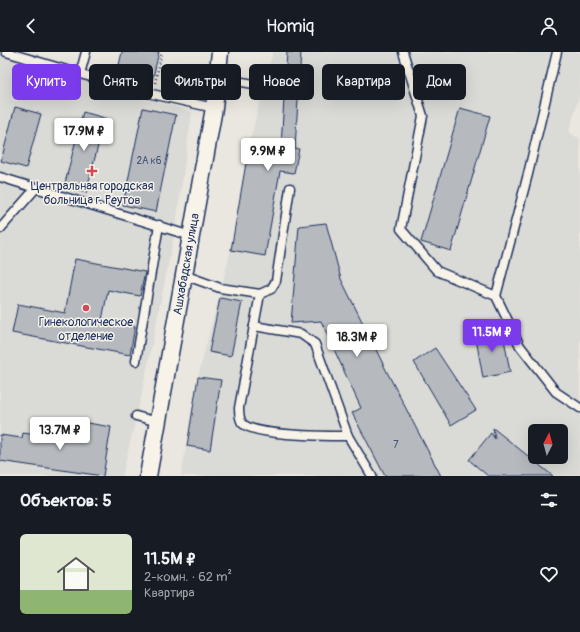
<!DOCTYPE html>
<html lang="ru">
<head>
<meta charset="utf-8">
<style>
  :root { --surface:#171b24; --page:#242831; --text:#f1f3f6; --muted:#9ea1a6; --accent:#7c3aed }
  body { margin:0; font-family:Pangolin,sans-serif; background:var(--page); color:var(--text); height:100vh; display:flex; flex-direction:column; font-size:15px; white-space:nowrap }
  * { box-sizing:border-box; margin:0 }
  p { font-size:13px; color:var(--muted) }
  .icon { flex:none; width:22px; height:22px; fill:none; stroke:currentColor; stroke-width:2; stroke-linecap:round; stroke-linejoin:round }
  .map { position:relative; height:424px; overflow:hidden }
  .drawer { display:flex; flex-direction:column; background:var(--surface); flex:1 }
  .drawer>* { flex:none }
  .hud { position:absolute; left:12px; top:12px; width:556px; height:36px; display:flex; gap:8px }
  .needle { width:26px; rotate:6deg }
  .tools { position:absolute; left:528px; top:372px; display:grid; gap:8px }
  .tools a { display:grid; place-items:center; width:40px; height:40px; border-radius:6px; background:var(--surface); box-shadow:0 4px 16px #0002; font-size:20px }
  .price { position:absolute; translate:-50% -34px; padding:0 9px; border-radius:4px; background:#fff; color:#222; font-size:13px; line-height:26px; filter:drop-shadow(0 1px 2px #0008) }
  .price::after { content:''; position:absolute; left:50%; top:24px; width:12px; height:9px; margin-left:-6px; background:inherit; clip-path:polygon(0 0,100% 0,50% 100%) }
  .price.selected { background:var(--accent); color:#fff }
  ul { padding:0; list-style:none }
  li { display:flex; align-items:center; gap:12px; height:100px; padding:0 20px }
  li span { display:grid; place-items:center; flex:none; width:112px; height:80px; border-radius:6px; color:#555 }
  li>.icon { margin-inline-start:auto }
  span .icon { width:48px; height:48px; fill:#fffc; stroke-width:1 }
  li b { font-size:17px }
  h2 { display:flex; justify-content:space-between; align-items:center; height:48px; padding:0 20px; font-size:17px }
  .chip { padding:0 14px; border-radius:6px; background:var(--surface); box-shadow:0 4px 16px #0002; font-size:14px; line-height:36px }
  .chip.selected { background:var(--accent); color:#fff }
  header { display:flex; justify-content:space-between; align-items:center; height:52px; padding:0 20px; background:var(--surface); font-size:18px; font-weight:600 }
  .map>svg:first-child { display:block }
  .built { fill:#dadad6; fill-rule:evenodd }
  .building { fill:#b6babf; stroke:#1b2f5e }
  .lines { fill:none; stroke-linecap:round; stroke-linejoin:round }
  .lane-casing { stroke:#1b2f5e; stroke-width:11 }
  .street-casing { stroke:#1b2f5e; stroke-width:19 }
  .path { stroke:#1b2f5e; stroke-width:2.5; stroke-dasharray:1 3; stroke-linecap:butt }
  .lane { stroke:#f7f3e8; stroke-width:8 }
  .street { stroke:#f7f3e8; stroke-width:16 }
  .poi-dot { fill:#d1495b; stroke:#f7f3e8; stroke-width:1.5 }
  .labels { text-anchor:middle; stroke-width:3; stroke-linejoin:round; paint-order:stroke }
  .number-label { font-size:10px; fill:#425276 }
  .poi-label { font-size:12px; fill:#1b2f5e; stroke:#f7f3e8 }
  .street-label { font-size:12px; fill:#1b2f5e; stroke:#f7f3e8 }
</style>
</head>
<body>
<header><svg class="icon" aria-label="back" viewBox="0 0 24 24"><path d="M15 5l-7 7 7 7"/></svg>Homiq<svg class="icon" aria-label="person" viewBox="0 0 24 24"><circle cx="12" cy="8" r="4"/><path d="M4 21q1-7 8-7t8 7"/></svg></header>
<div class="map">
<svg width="580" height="424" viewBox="0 0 580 424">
  <rect width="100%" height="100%" fill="#eae7e0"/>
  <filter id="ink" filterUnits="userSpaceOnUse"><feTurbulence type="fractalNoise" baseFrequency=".025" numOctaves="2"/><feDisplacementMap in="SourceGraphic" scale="8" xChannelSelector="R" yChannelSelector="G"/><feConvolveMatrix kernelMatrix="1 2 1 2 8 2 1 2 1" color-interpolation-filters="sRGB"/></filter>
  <g filter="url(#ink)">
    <g class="built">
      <path d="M273,0H580V41L569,80L580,87V424H181L198,325L231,198L250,88ZM535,379H561V405H535Z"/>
      <path d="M0,4L192,60L175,179L142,341L122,424H0Z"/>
    </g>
    <g class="building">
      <path d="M122,0H159L151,34L116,26Z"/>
      <path d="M287,0H301L295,96L299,97L294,121L280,119L265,204L231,198L250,88L281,94Z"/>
      <path d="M15,55L41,62L26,116L1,109Z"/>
      <path d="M143,56L176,63L156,160L123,153Z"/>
      <path d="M460,56L490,64L451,199L421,190Z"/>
      <path d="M83,60L105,66L86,141L64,135Z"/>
      <path d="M326,171L341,227L387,320L441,424H385L352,361L361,356L321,269L291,271L299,174Z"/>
      <path d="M75,207L145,220L140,244L108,238L102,268L135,274L130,303L12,281L18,252L65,261Z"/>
      <path d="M220,246L242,250L231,304L209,300Z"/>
      <path d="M502,276L510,320L483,326L475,281Z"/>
      <path d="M435,296L476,358L451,373L414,310Z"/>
      <path d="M198,325L221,328L210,398L187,394Z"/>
      <path d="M82,370L111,375L103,424L0,409V383L22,386L23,381L79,389Z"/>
      <path d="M493,376L553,424H488L469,408L491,381L495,387Z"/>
    </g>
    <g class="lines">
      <g class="lane-casing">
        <g id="lane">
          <path d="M6,0L80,22"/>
          <path d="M86,0L80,22L152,42L214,56"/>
          <path d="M403,0L423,64L401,177L437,219L496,244L520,294L556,340L580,356"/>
          <path d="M218,26L260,33"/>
          <path d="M0,125L191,184"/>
          <path d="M0,177L36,136"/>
          <path d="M184,223L220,236L260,242L254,274L301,282L315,292L348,384L372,424"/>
          <path d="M260,242L271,237L276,229L290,136"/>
          <path d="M496,244L528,122L557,0"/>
          <path d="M254,274L239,356C239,361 239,366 242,371C253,384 329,384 348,384"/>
          <path d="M136,309L159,173"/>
          <path d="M136,364L158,370"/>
        </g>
      </g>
      <g class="street-casing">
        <path id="street" d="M148,424L214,56L220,0"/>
      </g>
      <path class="path" d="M155,31L162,0"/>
      <use href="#lane" class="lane"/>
      <use href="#street" class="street"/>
    </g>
  </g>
  <g class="poi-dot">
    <path d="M90 113h4v4h4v4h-4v4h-4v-4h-4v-4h4z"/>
    <circle cx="86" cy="256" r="4"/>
  </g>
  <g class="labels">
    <g class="number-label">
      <text x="149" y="112">2А к6</text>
      <text x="396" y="396">7</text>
    </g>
    <g class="poi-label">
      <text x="92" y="138">Центральная городская<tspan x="92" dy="14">больница г. Реутов</tspan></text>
      <text x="86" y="274">Гинекологическое<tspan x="86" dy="14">отделение</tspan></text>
    </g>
    <g class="street-label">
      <text transform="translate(186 212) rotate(-80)" y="4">Ашхабадская улица</text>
    </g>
  </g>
</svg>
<div class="tools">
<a><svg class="needle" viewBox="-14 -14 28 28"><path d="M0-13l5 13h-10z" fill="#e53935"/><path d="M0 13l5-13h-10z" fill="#9ea1a6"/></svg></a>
</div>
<b class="price" style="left:84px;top:100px">17.9M ₽</b>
<b class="price" style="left:268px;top:120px">9.9M ₽</b>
<b class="price selected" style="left:492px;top:301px">11.5M ₽</b>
<b class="price" style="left:357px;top:306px">18.3M ₽</b>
<b class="price" style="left:60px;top:399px">13.7M ₽</b>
<div class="hud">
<a class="chip selected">Купить</a>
<a class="chip">Снять</a>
<a class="chip">Фильтры</a>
<a class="chip">Новое</a>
<a class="chip">Квартира</a>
<a class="chip">Дом</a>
</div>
</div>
<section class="drawer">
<h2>Объектов: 5<svg class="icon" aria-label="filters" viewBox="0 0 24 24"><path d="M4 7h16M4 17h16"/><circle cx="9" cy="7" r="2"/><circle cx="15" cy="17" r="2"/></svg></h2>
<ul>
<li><span style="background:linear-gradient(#dfe7d0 70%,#8fb573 0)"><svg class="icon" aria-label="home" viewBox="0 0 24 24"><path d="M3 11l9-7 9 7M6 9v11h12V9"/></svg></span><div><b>11.5M ₽</b><p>2-комн. · 62 m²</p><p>Квартира</p></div><svg class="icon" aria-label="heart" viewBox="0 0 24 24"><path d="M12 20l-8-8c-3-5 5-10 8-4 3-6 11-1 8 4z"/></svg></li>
</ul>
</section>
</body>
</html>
